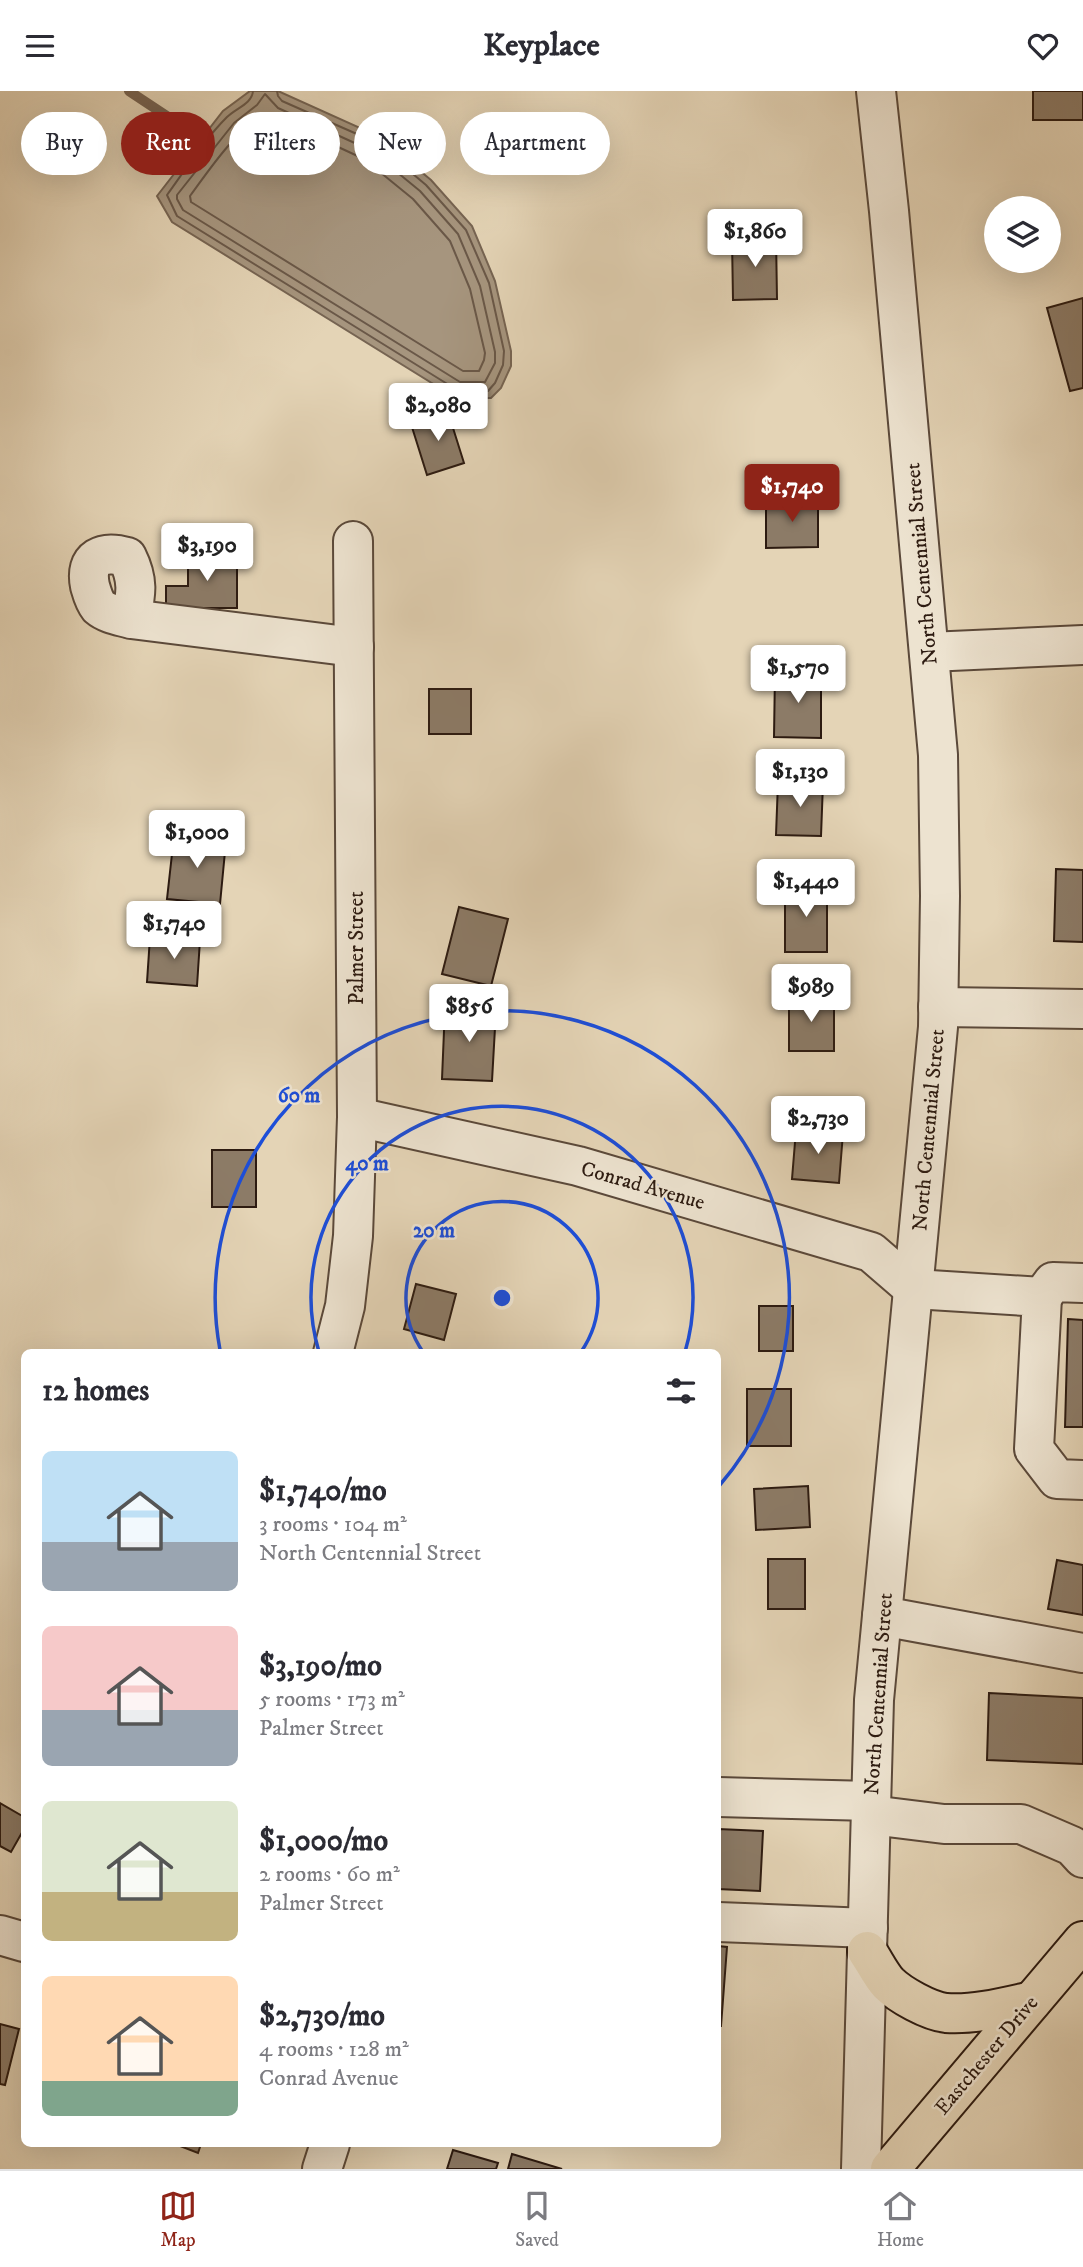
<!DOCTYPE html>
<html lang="en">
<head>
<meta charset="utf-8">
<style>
  :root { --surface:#fff; --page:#f7f7f7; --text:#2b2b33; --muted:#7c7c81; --line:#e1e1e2; --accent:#8f2418 }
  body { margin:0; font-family:"IM FELL DW Pica",serif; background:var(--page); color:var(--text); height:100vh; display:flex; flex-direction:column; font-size:26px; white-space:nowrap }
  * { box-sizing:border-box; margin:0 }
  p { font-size:23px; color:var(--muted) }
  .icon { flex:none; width:38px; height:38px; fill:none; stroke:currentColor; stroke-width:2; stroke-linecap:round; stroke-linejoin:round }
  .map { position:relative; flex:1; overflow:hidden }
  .drawer { position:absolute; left:21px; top:1258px; width:700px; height:798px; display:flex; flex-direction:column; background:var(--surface); border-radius:10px; box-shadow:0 7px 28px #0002 }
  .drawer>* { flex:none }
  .guide { position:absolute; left:21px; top:21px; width:700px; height:63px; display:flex; gap:14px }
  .tools { position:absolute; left:984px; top:105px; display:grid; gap:14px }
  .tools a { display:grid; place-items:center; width:77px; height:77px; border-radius:50%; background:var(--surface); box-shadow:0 7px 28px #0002; font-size:35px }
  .price { position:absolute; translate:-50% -60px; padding:0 16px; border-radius:7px; background:#fff; color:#222; font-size:23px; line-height:46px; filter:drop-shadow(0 2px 4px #0008) }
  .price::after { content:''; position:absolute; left:50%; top:42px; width:21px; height:16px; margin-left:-10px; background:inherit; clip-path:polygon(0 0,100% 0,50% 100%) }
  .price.on { background:var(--accent); color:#fff }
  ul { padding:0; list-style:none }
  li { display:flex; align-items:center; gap:21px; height:175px; padding:0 21px }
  li span { display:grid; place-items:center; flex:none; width:196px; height:140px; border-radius:10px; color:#555 }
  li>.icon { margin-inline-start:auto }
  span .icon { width:84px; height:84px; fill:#fffc; stroke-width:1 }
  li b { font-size:30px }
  h2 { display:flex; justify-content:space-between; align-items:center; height:84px; padding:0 21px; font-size:30px }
  .pill { padding:0 24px; border-radius:32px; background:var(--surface); box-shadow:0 7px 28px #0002; font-size:24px; line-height:63px }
  .pill.on { background:var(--accent); color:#fff }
  header { display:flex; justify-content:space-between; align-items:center; height:91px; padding:0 21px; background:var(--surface); font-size:32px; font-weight:700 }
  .dock { display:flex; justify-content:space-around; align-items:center; height:98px; border-top:2px solid var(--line); background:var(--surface); font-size:19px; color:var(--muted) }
  .dock a { display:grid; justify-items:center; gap:4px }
  .dock .on { color:var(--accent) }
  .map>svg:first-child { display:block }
  .water { fill:#a6957e; stroke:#766452; stroke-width:2 }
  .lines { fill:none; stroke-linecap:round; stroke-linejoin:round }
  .shore { stroke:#6a5848; stroke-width:2 }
  .stream { stroke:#766452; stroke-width:10 }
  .building { fill:#8c7b67; stroke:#2d1b11; stroke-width:2 }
  .minor-casing { stroke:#5b493a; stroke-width:42 }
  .major-casing { stroke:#2d1b11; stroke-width:42 }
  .minor { stroke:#ede3d0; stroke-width:38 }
  .major { stroke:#e4d4b6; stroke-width:38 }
  .ring { fill:none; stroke:#1d4ed8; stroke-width:3.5 }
  .labels { text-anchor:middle; stroke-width:5; stroke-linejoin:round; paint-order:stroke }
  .street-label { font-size:21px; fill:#2d1b11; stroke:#ede3d0 }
  .centre { fill:#1d4ed8; stroke:#ede3d0; stroke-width:3.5 }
  .ring-label { font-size:21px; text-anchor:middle; font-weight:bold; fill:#1d4ed8; stroke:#ede3d0; stroke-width:5; stroke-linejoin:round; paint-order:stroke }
</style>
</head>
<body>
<header><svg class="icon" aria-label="menu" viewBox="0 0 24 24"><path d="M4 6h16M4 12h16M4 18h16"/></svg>Keyplace<svg class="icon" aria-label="heart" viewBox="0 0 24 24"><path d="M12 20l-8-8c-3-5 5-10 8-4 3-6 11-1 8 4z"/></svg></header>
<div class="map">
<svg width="1083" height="2078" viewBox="0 0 1083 2078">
  <rect width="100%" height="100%" fill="#e4d4b6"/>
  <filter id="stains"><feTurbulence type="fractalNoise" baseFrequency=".00286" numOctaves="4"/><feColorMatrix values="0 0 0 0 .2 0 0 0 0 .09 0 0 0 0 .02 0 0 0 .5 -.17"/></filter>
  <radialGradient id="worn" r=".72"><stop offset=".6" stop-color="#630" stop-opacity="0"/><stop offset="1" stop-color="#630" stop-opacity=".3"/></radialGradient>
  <path class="water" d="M250,0H278L378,45L431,89L472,135L495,190L511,260V275L501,297L491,307H456L172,131L157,105L223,20Z"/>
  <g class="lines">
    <g class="shore">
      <path d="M253,0C252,13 236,17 227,26C204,49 186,78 167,104L177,125L457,299L488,300L495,292L503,274L504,260L489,192L466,139L426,94L375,51L282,10L278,5L277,0"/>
      <path d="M265,3L278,17L370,59L420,100L458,143L480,195L495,261V272L485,291H460L183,119L177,108V104L234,32L257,14Z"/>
      <path d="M265,22L364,68L413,108L450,150L470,198L485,262L484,269L479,280H463L191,111L190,105C212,75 233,43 265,22Z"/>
    </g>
    <path class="stream" d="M129,0L209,53"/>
  </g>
  <g class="building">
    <rect x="1033" y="0" width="50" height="29"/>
    <path d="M776,146L777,208L733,209L732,148Z"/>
    <path d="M1083,207V297L1070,300L1047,217Z"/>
    <path d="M448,321L464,372L427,384L411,333Z"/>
    <path d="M818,410V456L766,457V411Z"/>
    <path d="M188,462H237V517H166V495H188Z"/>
    <path d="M775,581L821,582V647L774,646Z"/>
    <rect x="429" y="598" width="42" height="45"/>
    <path d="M778,691L823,692L821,745L776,744Z"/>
    <path d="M174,745L226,750L220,813L167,808Z"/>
    <path d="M1056,778L1083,779V851L1054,850Z"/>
    <rect x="785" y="795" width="42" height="66"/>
    <path d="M459,816L508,828L491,895L442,883Z"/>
    <path d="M150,846L200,849L197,895L147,891Z"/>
    <rect x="789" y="906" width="45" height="54"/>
    <path d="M445,916L496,919L492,990L442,988Z"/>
    <path d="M796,1039L843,1042L839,1092L792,1088Z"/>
    <rect x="212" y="1059" width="44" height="57"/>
    <path d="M416,1193L456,1203L444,1249L404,1238Z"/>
    <rect x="759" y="1215" width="34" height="45"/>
    <path d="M1068,1228L1083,1229V1336H1065Z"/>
    <rect x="747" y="1298" width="44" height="57"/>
    <path d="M808,1395L810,1436L756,1439L754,1398Z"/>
    <rect x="768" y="1468" width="37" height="50"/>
    <path d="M1057,1469L1083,1474V1524L1048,1518Z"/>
    <path d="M989,1602L1083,1607V1673L987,1669Z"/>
    <path d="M0,1712L24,1726V1738L11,1761L0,1755Z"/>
    <path d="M718,1738L763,1740L760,1800L718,1798Z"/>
    <path d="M718,1855L727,1856L721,1935H718Z"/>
    <path d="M0,1933L19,1938L5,1994L0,1993Z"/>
    <path d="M175,2053H201L198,2062Z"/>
    <path d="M453,2059L498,2072L496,2078H447Z"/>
    <path d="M512,2063L562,2078H508Z"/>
  </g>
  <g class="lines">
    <g class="minor-casing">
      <g id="minor">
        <path d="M131,528C136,503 139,490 127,466C103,459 84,466 90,495C92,502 94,510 99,516C107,523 121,525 131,528L354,556"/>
        <path d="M929,561L1083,554"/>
        <path d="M938,916L1083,918"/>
        <path d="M357,1026L578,1075L871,1161L914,1198"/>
        <path d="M914,1198L1042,1206L1034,1358L1057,1388L1083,1389"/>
        <path d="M1042,1206L1053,1191L1083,1192"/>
        <path d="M333,1262L345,1215L353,1145L357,1026L353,450"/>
        <path d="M882,1525L1083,1562"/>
        <path d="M718,1706L871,1710"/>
        <path d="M871,1724L944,1733H1021L1072,1755L1083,1767"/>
        <path d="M718,1831L868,1837"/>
        <path d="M0,1844L24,1851"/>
        <path d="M322,2078L330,2053"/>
        <path d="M861,2078L874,1609L938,936L940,805L938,664L889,120L876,0"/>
      </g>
    </g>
    <g class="major-casing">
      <g id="major">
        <path d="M867,1860C874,1870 880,1883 888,1892C900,1904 929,1920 946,1922C974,1924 1005,1916 1032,1910"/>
        <path d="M890,2078L1083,1850"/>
      </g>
    </g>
    <use href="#minor" class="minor"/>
    <use href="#major" class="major"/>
  </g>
  <g class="ring">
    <path d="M423 1261A96 96 0 1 1 581 1261"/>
    <path d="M319 1261A191 191 0 1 1 685 1261"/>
    <path d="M220 1259A287 287 0 1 1 719 1395"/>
  </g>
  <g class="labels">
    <g class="street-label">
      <text transform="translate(921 473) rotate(-95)" y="7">North Centennial Street</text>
      <text transform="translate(356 857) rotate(-90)" y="7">Palmer Street</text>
      <text transform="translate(928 1039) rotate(-85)" y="7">North Centennial Street</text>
      <text transform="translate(643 1094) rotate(16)" y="7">Conrad Avenue</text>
      <text transform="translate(878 1603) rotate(-86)" y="7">North Centennial Street</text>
      <text transform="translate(986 1964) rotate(-50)" y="7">Eastchester Drive</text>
    </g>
  </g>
  <circle cx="502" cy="1207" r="10" class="centre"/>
  <g class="ring-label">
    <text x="299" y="1011">60 m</text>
    <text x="367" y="1079">40 m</text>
    <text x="434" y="1146">20 m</text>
  </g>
  <rect width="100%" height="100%" filter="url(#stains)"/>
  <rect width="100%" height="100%" fill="url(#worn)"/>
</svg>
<div class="tools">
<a><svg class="icon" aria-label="layers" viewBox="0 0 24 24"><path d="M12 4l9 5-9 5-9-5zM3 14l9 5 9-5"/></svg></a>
</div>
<b class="price" style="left:755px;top:178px">$1,860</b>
<b class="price" style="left:438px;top:352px">$2,080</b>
<b class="price on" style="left:792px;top:433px">$1,740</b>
<b class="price" style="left:207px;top:492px">$3,190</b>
<b class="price" style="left:798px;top:614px">$1,570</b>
<b class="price" style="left:800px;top:718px">$1,130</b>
<b class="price" style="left:197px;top:779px">$1,000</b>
<b class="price" style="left:806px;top:828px">$1,440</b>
<b class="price" style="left:174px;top:870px">$1,740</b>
<b class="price" style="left:811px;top:933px">$989</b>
<b class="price" style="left:469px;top:953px">$856</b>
<b class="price" style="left:818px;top:1065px">$2,730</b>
<div class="guide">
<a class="pill">Buy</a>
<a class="pill on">Rent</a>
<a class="pill">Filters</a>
<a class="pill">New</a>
<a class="pill">Apartment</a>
</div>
<section class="drawer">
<h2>12 homes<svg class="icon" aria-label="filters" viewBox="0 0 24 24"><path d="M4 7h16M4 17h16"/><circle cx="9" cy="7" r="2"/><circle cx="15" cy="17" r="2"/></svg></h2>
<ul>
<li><span style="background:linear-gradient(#bfe0f5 65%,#9aa5b1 0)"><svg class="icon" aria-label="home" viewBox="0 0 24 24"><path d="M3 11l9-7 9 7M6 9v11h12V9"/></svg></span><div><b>$1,740/mo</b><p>3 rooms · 104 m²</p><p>North Centennial Street</p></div></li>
<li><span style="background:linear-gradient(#f6c9c9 60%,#9aa5b1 0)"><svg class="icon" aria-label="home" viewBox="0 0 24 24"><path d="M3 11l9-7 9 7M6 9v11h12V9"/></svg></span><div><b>$3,190/mo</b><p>5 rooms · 173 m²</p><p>Palmer Street</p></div></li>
<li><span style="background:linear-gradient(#dfe7d0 65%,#c2b280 0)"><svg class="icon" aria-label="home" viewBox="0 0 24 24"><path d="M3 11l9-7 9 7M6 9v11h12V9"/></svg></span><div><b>$1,000/mo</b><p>2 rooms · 60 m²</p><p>Palmer Street</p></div></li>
<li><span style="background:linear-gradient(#ffd9b3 75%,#7fa58c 0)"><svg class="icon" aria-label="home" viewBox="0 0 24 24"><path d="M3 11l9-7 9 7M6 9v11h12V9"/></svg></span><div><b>$2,730/mo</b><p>4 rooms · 128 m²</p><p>Conrad Avenue</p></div></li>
</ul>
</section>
</div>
<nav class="dock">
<a class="on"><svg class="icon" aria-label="map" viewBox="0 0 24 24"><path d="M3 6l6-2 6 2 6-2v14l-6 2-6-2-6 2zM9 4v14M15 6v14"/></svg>Map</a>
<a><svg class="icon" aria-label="saved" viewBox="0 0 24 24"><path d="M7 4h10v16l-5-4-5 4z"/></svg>Saved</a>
<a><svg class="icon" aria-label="home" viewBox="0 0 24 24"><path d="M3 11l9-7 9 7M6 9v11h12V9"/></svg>Home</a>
</nav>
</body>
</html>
